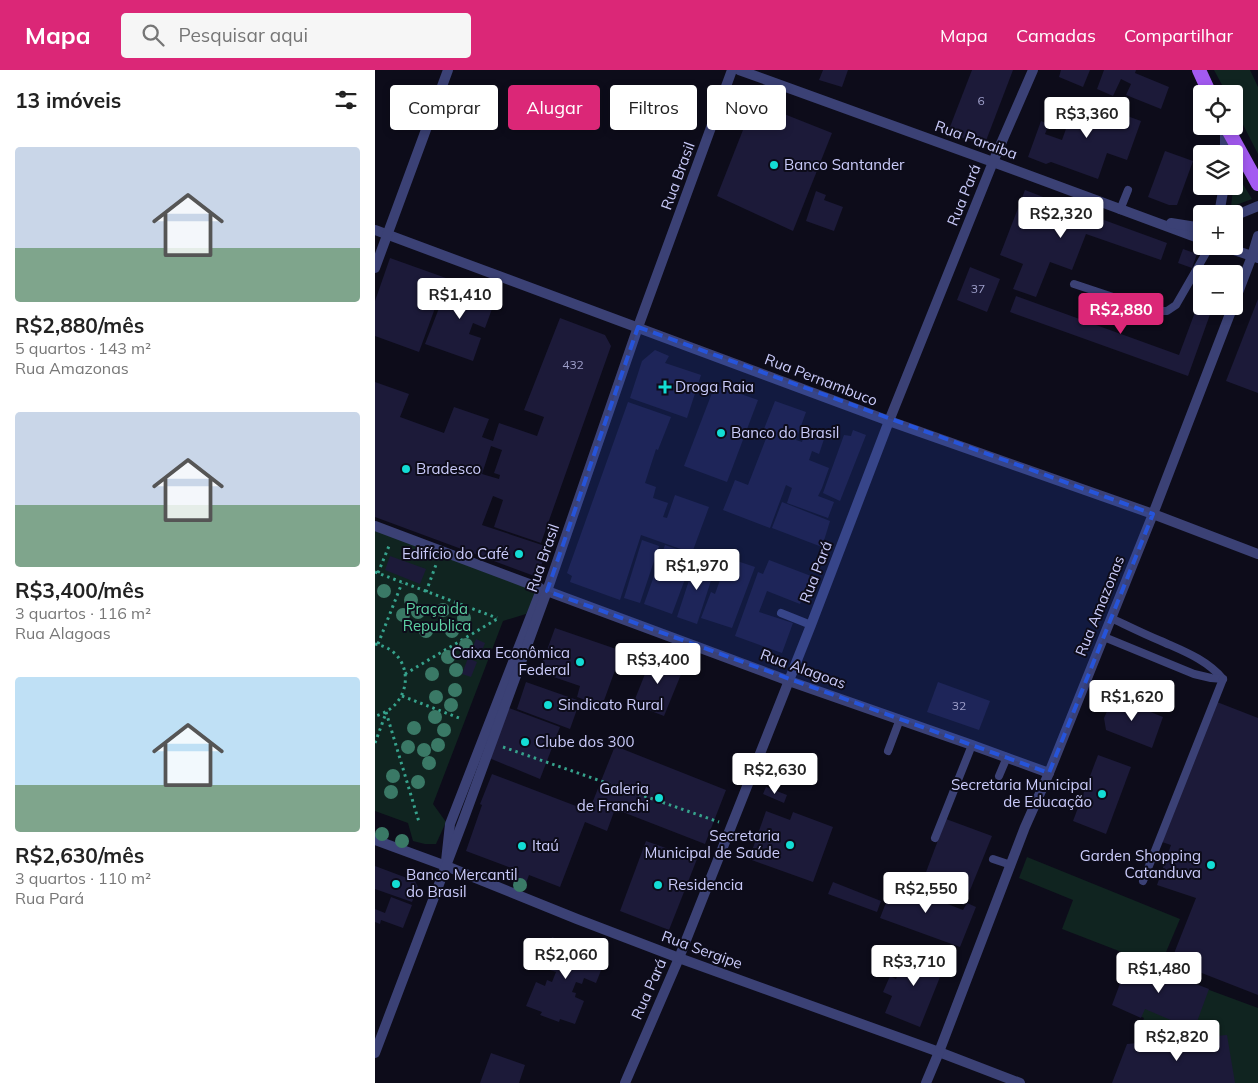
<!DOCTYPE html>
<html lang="pt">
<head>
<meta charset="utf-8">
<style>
  :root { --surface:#fff; --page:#f6f6f6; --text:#222; --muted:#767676; --accent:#db2777 }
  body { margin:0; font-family:Mulish,sans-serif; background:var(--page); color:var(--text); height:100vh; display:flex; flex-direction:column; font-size:19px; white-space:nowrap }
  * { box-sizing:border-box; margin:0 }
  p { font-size:16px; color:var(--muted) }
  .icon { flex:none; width:28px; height:28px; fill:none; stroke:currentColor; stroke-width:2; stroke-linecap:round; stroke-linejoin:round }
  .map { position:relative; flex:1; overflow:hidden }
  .details { display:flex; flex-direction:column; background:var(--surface); width:375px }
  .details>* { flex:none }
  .top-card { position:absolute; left:15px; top:15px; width:475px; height:45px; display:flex; gap:10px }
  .controls { position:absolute; left:818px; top:15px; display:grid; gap:10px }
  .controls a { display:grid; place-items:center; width:50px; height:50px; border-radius:5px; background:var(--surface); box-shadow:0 2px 8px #0003; font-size:25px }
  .price { position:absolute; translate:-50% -42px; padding:0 11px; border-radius:5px; background:#fff; color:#222; font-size:16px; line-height:32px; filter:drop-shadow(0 1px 2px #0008) }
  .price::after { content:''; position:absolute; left:50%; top:30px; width:15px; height:11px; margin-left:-8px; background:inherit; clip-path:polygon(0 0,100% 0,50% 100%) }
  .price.on { background:var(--accent); color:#fff }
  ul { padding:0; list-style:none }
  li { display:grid; align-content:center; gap:10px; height:265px; padding:0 15px }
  li span { display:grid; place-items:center; height:155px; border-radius:5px; color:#555 }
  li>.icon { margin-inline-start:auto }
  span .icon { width:90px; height:90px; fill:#fffc; stroke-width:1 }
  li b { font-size:21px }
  h2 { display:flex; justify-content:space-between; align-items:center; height:60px; padding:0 15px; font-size:21px }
  .pill { padding:0 18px; border-radius:5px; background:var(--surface); box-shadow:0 2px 8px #0003; font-size:18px; line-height:45px }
  .pill.on { background:var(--accent); color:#fff }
  header { display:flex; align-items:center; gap:30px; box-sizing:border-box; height:70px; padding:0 25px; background:var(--accent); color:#fff }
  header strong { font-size:24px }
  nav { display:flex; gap:28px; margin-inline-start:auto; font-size:18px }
  .search { width:350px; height:45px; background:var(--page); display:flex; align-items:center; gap:12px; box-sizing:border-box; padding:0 18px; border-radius:5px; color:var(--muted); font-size:19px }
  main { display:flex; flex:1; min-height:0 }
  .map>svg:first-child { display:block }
  .green { fill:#102420 }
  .building { fill:#1c1a39; fill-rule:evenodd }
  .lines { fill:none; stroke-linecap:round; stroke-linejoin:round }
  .path { stroke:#36a28c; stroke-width:3; stroke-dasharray:2.5 4; stroke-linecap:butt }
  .service { stroke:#3b4175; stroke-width:8 }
  .minor { stroke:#3b4175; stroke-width:10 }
  .tertiary { stroke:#3b4175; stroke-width:10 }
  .primary { stroke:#a35af1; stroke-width:14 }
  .tree { fill:#3a7966 }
  .marked { fill:#2654da; fill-opacity:0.2; stroke:#2654da; stroke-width:4; stroke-dasharray:10 6; stroke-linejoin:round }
  .poi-dot { fill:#13ddd5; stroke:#0d0c1a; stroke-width:2 }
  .labels { text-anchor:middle; stroke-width:4; stroke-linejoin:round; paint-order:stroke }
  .number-label { font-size:12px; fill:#9e9fca }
  .street-label { font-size:15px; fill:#cacbfa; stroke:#0d0c1a }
  .poi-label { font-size:15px; fill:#cacbfa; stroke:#0d0c1a; text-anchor:start }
  .park-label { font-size:15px; fill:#5ed3a5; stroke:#0d0c1a }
</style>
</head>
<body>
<header>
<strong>Mapa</strong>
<div class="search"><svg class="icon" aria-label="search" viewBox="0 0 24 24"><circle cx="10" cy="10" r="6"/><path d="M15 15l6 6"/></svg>Pesquisar aqui</div>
<nav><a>Mapa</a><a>Camadas</a><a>Compartilhar</a></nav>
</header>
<main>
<section class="details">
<h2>13 imóveis<svg class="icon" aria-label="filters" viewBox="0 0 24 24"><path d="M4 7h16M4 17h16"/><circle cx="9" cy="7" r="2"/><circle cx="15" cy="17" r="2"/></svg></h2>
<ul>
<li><span style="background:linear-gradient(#c9d6e8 65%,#7fa58c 0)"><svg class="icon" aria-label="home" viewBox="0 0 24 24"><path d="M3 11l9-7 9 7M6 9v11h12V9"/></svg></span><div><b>R$2,880/mês</b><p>5 quartos · 143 m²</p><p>Rua Amazonas</p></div></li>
<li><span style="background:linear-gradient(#c9d6e8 60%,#7fa58c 0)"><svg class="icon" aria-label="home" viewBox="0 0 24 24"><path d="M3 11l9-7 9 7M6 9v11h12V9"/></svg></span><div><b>R$3,400/mês</b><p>3 quartos · 116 m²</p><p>Rua Alagoas</p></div></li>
<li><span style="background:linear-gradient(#bfe0f5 70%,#7fa58c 0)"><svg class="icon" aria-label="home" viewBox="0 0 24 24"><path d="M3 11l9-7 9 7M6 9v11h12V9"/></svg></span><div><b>R$2,630/mês</b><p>3 quartos · 110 m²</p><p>Rua Pará</p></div></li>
</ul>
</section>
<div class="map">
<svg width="883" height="1013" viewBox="0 0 883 1013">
  <rect width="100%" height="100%" fill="#0d0c1a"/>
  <g class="green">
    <path d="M839,0H875L883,17V84L859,37V24H852Z"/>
    <path d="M860,101L877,129L856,137Z"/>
    <path d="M0,456L163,520L151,544L128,551L58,734L71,752L61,774H50L38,771L33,753L0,741Z"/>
    <path d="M652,787L805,849L783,901L883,938V1013H739L761,974L769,948L739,934L757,886L687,859L698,830L644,808Z"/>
  </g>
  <g class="building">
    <path d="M448,0H473L467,17L444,10Z"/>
    <path d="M597,0H638L609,76L573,62Z"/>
    <path d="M686,0H715L708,17L684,7Z"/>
    <path d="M729,0H761L760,3L794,17L786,39L751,25L756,14L746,9L738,26L722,19Z"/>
    <path d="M702,28L766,51L752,90L732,83L723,109L676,92L671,94L653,87L666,51L674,54L670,64L687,70Z"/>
    <path d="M379,32L457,63L418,161L342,126Z"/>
    <path d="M790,81L818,91L802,135H794L773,127Z"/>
    <path d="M650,120L718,146L792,173L786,190L711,164L697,200L675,192L661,227L638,219L648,194L625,185Z"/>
    <path d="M441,121L451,125L449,130L468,137L459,161L431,151Z"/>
    <path d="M808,179L822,184L817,198L803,193Z"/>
    <path d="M15,188L71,208L44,282L0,266V231Z"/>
    <path d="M837,196L849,200L851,204H835Z"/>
    <path d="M595,197L625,209L612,242L582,230Z"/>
    <path d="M75,210L121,228L110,258L98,253L94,264L106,268L98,291L50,274Z"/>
    <path d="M641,226L804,285L826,226V236H838L813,306L635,242Z"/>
    <path d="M883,229V323L851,311Z"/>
    <path d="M185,248L230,265L236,276L166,473L119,457L128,430L118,426L107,455L173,477L162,507L0,447V312L34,324L25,347L69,363L79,337L114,349L107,367L118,371L124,353L162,366L169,347L149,340ZM116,376L127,380L119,403L125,405L124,409L107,404Z"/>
    <path d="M280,280L294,286L290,293L326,305L312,348L255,328L267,291Z"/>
    <path d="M340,315L383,330L352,412L309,396Z"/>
    <path d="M400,331L431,342L421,370L427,372L431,359L450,366L444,384L437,381L434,390L454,398L447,418L443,426L459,432L453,448L412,433L417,418L411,415L395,458L348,440L360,410L373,415L392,366L387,364Z"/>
    <path d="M253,332L296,347L283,380L281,379L270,413L281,417L278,428L293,433L288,447L292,448L300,425L334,437L317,483L266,465L245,530L195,512L197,506L192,503Z"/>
    <path d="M478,360L491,365L465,431L448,423L469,365L476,366Z"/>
    <path d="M407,432L455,451L447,477L397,458Z"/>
    <path d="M267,470L284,476L265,533L249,528Z"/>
    <path d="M290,475L319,485L297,544L269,534Z"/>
    <path d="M15,486L51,499L45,514L10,500Z"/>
    <path d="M350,487L380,497L357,558L326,548L336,522L340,524L345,510L341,509Z"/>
    <path d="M321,489L341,495L322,554L302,547Z"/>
    <path d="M394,490L436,506L425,534L392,521L384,542L418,553L407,583L360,566L383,502L388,504Z"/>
    <path d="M180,558L247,581L227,636L202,627L205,616L164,602Z"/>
    <path d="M101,569L110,573L104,588L95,584Z"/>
    <path d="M278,584L309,597L289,646L258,634Z"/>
    <path d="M93,588L102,592L96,607L87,604Z"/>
    <path d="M151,612L205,631L195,659L142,639Z"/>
    <path d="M563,612L615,631L604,660L552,642Z"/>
    <path d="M739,626L761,635V636L788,647L777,678L731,660L729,648Z"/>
    <path d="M842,632L883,648V925L796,891L821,828L782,815L796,775L787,772Z"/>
    <path d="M134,638L185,657L165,709L114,688Z"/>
    <path d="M240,676L351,720L330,774L240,739L232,761L210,752L185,817L154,805L151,813L141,808L144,801L91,781L107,735L105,734L117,704L214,741Z"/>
    <path d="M723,685L756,697L731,764L698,751Z"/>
    <path d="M391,717L412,725L409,733L388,724Z"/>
    <path d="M391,741L415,750L418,742L458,757L438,812L374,789Z"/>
    <path d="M571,749L617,766L589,835L545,818Z"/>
    <path d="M271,771L322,789L294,860L245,841Z"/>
    <path d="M0,796L40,811L43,817L37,832L0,819Z"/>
    <path d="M521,807L541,813L542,822L588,840L592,833L601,837L585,877L505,848Z"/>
    <path d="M458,812L506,831L502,842L453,824Z"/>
    <path d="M16,827L37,835L28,858L6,850L5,854L0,852V839L10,843Z"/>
    <path d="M177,867L193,873L197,870L213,875L214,879L232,885L221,913L209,908L207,914L201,912L197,922L201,923L200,927L209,931L200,954L185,949L184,952L165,945L167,942L151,936L161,912L170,916L172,910L177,912L181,902L175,900L177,895L167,892Z"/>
    <path d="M534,878L571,892L545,957L510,943L517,926L508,922L515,906L521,909Z"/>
    <path d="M755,887L785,897L784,900L834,919L819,960L770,939L766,948L737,935Z"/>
    <path d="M852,965L860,1013H737L752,974Z"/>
    <path d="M116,983L150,995L144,1013H105Z"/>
  </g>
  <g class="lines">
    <g class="path">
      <path d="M0,502L122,548"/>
      <path d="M3,503L14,476"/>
      <path d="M51,522L62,492"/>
      <path d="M0,574C41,581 40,636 0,646"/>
      <path d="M3,574L27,513"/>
      <path d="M30,604L122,549"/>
      <path d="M27,626L84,648"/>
      <path d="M11,642L44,752"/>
      <path d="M0,673L11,643"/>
      <path d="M128,677L344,752"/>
    </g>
    <g class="service">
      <path d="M830,84H831"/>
      <path d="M745,140L753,120"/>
      <path d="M699,214L780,241H792L801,235L835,176"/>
      <path d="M406,543L436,555"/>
      <path d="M736,548C753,556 769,564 786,571C808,581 831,589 848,609"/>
      <path d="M729,567L819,604L836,608L848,609"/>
      <path d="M513,681L525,649"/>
      <path d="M624,706L632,687"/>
      <path d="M560,768L597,675"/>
      <path d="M618,789L636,795"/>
      <path d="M768,811L848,609"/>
    </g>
    <g class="minor">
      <path d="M364,0L618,92L826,169"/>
      <path d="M850,56V84"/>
      <path d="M844,144L849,116"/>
      <path d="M859,146L883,136"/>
      <path d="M796,153L821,157L826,156"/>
      <path d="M0,160L514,351L778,444L883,484"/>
      <path d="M847,176L883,188"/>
      <path d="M0,456L165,518L166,520L75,754L71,791"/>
      <path d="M172,521L414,611L597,675L674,703"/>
      <path d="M564,982L645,1013"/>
      <path d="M250,1013L304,888L436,555L514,351L618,92L658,0"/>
    </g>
    <g class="tertiary">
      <path d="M0,198L73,0"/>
      <path d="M859,233L877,186L883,166"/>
      <path d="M0,770L71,796L202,849L304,888L564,982"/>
      <path d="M0,983L88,751L172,521L263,257L357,0"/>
      <path d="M551,1013L564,982L650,757L674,703L778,444L858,236"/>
    </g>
    <g class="primary">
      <path d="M824,0L835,24"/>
      <path d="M851,56L883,114"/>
    </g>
  </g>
  <g class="tree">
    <circle cx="9" cy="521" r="7"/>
    <circle cx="36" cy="530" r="7"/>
    <circle cx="68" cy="540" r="7"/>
    <circle cx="43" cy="542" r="7"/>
    <circle cx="28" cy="545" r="7"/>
    <circle cx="89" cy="548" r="7"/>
    <circle cx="51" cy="561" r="7"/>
    <circle cx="77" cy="561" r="7"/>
    <circle cx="91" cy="575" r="7"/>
    <circle cx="73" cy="587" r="7"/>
    <circle cx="81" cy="600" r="7"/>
    <circle cx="57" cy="604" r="7"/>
    <circle cx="80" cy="620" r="7"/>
    <circle cx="61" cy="627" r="7"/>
    <circle cx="76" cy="635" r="7"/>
    <circle cx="60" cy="647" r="7"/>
    <circle cx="39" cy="658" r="7"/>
    <circle cx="69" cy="660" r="7"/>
    <circle cx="63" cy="675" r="7"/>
    <circle cx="33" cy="677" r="7"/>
    <circle cx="49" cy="680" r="7"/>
    <circle cx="54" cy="693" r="7"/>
    <circle cx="18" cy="706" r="7"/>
    <circle cx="43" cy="712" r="7"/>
    <circle cx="16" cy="722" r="7"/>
    <circle cx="7" cy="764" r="7"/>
    <circle cx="27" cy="771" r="7"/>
    <circle cx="145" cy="815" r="7"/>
  </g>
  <path class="marked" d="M263,257L778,444L674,703L172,521Z"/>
  <g class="poi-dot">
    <circle cx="399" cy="95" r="5"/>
    <path d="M287.5 309.5h5v5h5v5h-5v5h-5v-5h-5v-5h5z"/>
    <circle cx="346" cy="363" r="5"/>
    <circle cx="31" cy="399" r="5"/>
    <circle cx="144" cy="484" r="5"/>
    <circle cx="205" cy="592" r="5"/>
    <circle cx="173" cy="635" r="5"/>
    <circle cx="150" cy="672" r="5"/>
    <circle cx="727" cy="724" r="5"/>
    <circle cx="284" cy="728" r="5"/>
    <circle cx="415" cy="775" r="5"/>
    <circle cx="147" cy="776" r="5"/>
    <circle cx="836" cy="795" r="5"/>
    <circle cx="21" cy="814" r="5"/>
    <circle cx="283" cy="815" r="5"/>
  </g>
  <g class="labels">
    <g class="number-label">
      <text x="606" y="35">6</text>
      <text x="603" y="223">37</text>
      <text x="198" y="299">432</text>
      <text x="584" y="640">32</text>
    </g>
    <g class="street-label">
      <text transform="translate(601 70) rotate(20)" y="5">Rua Paraiba</text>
      <text transform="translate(303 106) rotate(-70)" y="5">Rua Brasil</text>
      <text transform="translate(589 125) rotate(-68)" y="5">Rua Pará</text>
      <text transform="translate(446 310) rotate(21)" y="5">Rua Pernambuco</text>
      <text transform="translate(168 488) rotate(-71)" y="5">Rua Brasil</text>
      <text transform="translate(441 502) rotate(-69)" y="5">Rua Pará</text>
      <text transform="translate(725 536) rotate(-68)" y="5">Rua Amazonas</text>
      <text transform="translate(428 599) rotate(20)" y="5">Rua Alagoas</text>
      <text transform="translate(327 880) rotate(20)" y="5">Rua Sergipe</text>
      <text transform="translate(274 919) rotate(-66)" y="5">Rua Pará</text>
    </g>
    <g class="poi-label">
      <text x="409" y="100">Banco Santander</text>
      <text x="300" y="322">Droga Raia</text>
      <text x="356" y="368">Banco do Brasil</text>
      <text x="41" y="404">Bradesco</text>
      <text x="134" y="489" text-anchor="end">Edifício do Café</text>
      <text x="195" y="588" text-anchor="end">Caixa Econômica<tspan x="195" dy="17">Federal</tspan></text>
      <text x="183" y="640">Sindicato Rural</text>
      <text x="160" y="677">Clube dos 300</text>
      <text x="717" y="720" text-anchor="end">Secretaria Municipal<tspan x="717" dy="17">de Educação</tspan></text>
      <text x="274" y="724" text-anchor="end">Galeria<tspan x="274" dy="17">de Franchi</tspan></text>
      <text x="405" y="771" text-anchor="end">Secretaria<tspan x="405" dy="17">Municipal de Saúde</tspan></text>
      <text x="157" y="781">Itaú</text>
      <text x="826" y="791" text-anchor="end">Garden Shopping<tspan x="826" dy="17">Catanduva</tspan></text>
      <text x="31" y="810">Banco Mercantil<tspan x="31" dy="17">do Brasil</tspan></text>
      <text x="293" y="820">Residencia</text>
    </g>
    <g class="park-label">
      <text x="62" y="544">Praça da<tspan x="62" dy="17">Republica</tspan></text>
    </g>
  </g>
</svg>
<div class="controls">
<a><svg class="icon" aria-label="locate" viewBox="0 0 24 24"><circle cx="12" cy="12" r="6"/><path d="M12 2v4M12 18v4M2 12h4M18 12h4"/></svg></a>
<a><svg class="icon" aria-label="layers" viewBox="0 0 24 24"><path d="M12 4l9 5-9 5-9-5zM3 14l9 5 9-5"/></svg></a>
<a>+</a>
<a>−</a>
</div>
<b class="price" style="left:712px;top:69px">R$3,360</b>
<b class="price" style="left:686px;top:169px">R$2,320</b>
<b class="price" style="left:85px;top:250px">R$1,410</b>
<b class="price on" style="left:746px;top:265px">R$2,880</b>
<b class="price" style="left:322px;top:521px">R$1,970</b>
<b class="price" style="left:283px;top:615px">R$3,400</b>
<b class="price" style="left:757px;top:652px">R$1,620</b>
<b class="price" style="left:400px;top:725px">R$2,630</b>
<b class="price" style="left:551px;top:844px">R$2,550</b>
<b class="price" style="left:191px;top:910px">R$2,060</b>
<b class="price" style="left:539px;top:917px">R$3,710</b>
<b class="price" style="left:784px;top:924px">R$1,480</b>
<b class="price" style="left:802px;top:992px">R$2,820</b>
<div class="top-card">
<a class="pill">Comprar</a>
<a class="pill on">Alugar</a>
<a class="pill">Filtros</a>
<a class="pill">Novo</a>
</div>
</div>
</main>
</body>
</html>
